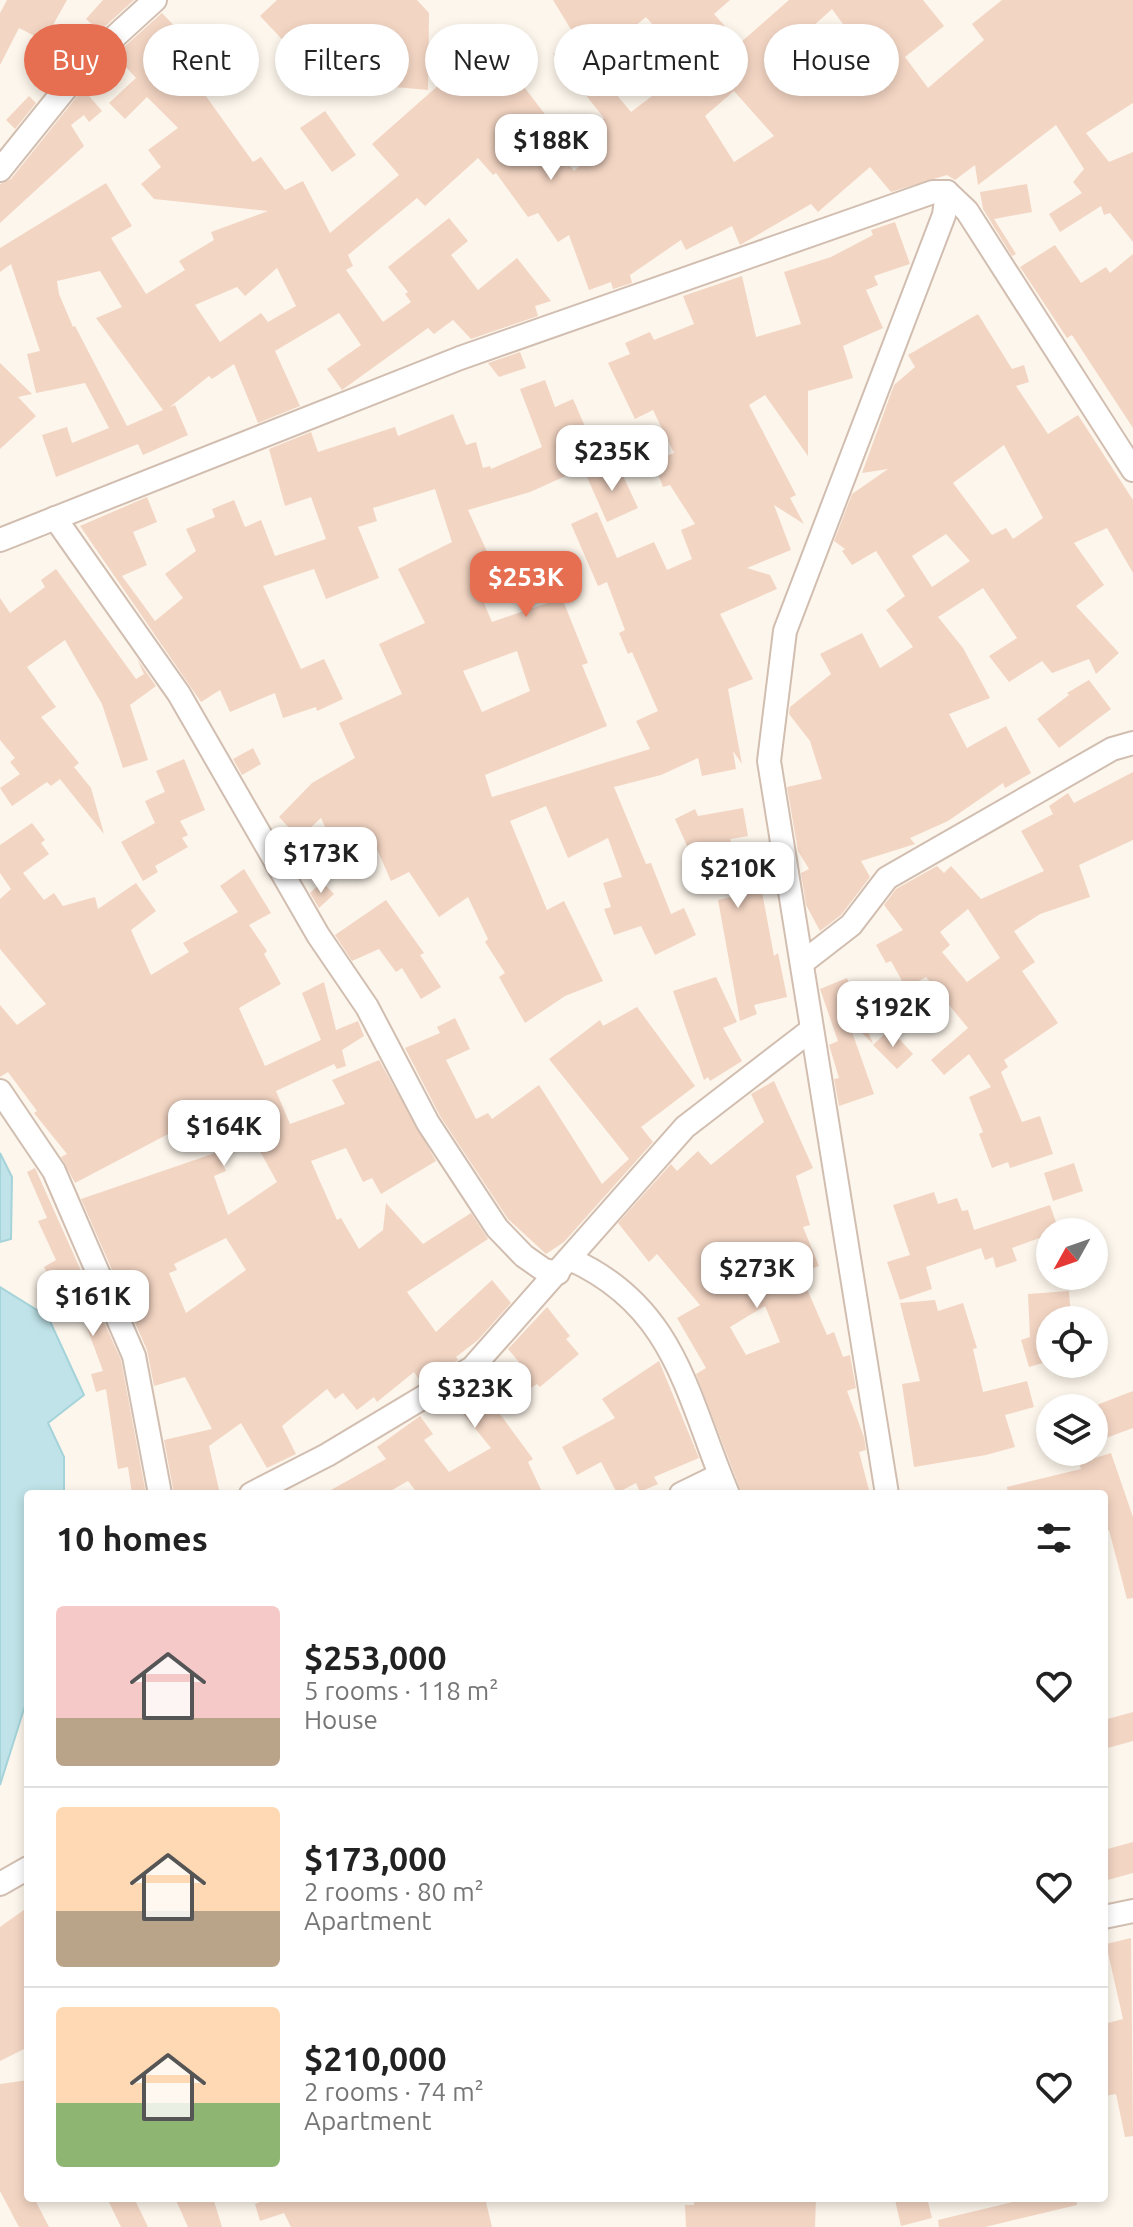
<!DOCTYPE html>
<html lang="en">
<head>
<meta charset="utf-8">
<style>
  :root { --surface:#fff; --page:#f2f2f2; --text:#222; --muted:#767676; --line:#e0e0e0; --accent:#e76f51 }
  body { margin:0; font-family:Ubuntu,sans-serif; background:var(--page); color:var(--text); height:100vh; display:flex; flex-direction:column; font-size:30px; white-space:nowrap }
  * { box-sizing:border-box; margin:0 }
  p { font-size:26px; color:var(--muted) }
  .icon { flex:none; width:44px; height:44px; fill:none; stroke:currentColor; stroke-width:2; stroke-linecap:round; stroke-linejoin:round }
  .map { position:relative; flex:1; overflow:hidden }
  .side { position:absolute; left:24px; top:1490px; width:1084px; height:712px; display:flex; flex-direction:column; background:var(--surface); border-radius:8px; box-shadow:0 4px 12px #0003 }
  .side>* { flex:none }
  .banner { position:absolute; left:24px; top:24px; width:1086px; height:72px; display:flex; gap:16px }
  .needle { width:52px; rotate:230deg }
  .controls { position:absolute; left:1036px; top:1218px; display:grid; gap:16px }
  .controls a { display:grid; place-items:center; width:72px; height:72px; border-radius:50%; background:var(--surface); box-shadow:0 4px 12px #0003; font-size:40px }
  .price { position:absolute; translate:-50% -68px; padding:0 18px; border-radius:16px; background:#fff; color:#222; font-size:26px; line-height:52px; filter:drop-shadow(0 2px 4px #0008) }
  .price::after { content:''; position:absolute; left:50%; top:48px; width:24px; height:18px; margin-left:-12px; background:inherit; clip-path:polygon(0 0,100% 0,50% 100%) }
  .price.active { background:var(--accent); color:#fff }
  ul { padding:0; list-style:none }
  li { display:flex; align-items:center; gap:24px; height:200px; padding:0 32px }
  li+li { border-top:2px solid var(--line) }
  li span { display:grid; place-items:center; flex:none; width:224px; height:160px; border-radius:8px; color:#555 }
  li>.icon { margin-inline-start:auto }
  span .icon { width:96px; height:96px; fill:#fffc; stroke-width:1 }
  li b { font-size:34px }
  h2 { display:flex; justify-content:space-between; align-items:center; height:96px; padding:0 32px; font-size:34px }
  .pill { padding:0 28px; border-radius:36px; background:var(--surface); box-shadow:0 4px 12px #0003; font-size:28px; line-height:72px }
  .pill.active { background:var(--accent); color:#fff }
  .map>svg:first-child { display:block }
  .water { fill:#bfe3e8; stroke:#a5d3da; stroke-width:2 }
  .building { fill:#f3d5c3; fill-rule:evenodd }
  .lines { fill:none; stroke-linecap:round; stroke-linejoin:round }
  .street-casing { stroke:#d1beb0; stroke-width:26 }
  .street { stroke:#fff; stroke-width:22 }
</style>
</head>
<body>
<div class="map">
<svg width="1133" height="2227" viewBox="0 0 1133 2227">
  <rect width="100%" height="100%" fill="#fdf6ec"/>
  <g class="water">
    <path d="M0,1153L12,1177L11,1239L0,1242Z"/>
    <path d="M0,1287L48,1317L84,1395L48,1423L64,1457V1494H28V1696L0,1785Z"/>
  </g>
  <g class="building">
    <path d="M7,0H67L44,41L19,28L0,65V13Z"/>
    <path d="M103,0H134L100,31L86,19Z"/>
    <path d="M277,0H417L429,13L428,90L361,84L351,73L331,91L260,16Z"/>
    <path d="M553,0H730L714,14L740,43L789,0H923L944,26L905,57L928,88L984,40L972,24L1002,0H1133V103L1086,133L1109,162L1133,152V242L1110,213L1104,215L1101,206L1060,232L1049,214L1082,193L1073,182L1084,169L1056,125L978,185L975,165L955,180L947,175L891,192L870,167L818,212L811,204L740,245L732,226L686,250L681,240L630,275L632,283L613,289L611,282L589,290L569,235L558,242L538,213L528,217L496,173L493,175L478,158L425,206L417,198L348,255L353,266L346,270L383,322L411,302L405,294L408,292L388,267L449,218L468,241L451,255L478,290L517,258L551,301L535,306L538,316L471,339L453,320L434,334L428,328L342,390L327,369L361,345L339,313L275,351L300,406L258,423L234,364L212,379L209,376L170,407L175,405L188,435L143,455L138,444L56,477L42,435L67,427L72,443L109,428L85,383L36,393L27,354L40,351L11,264L0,272V248L106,183L132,226L111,238L146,294L185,270L179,261L214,240L211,232L268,211L154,199L141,184L161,167L148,150L178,128L147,97L125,119L109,103L136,78L115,55L162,13L181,33L170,45L198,73L193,78L253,162L261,157L285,190L303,181L330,233L399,175L372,144L449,76L453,80L507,36L522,54L508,66L554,126L544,134L574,171L602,146L589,131L604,118L553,54L575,36ZM832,9L865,54L836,78L801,37ZM646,17L690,67L631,112L606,82L626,65L610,47ZM734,91L774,136L734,162L705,116ZM277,268L296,306L268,322L261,313L220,342L195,305L237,287L245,296ZM100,271L122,307L96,318L163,410L127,426L75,326L73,327L59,294L57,281Z"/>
    <path d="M83,89L102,111L89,122L84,115L71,125L84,146L0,223V184L11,179Z"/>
    <path d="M29,96L36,103L15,129L6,120Z"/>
    <path d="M325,111L356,155L332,172L300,128Z"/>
    <path d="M1027,184L1032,212L994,219L1016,254L1012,256L983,209L980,192Z"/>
    <path d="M895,222L910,264L874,276L878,285L866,290L883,328L843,346L853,378L808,391V456L765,395L749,405L796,495L790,498L804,524L774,505L791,550L747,568L770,575L777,589L720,614L753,679L728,689L742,764L733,751L736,769L702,776L698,758L661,775L614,787L646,864L651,863L671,914L684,908L696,935L655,955L641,926L614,935L604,909L611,907L603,883L622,877L608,838L568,858L546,806L510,821L547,910L564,901L603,981L565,996L525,1023L499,977L505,973L485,942L488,939L468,897L439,917L409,872L391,881L369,831L334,846L321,818L299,838L279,817L312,783L355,758L339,723L402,694L379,644L425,623L398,569L452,542L435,489L373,508L377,521L358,527L379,578L326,599L314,569L263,586L301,669L324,659L343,699L317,711L316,707L283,718L275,693L230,712L220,690L201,702L80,526L147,497L157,522L133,532L147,565L122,576L155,621L183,598L165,574L196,551L186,529L215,517L212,509L234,500L245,527L261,520L275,556L326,539L311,497L285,506L269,449L311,432L318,452L395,427L398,436L453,414L466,445L476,442L483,468L490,466L491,469L542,447L520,389L545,380L555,407L573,399L587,431L566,440L579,470L530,492L468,510L500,580L478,589L492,622L562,598L588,663L582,665L607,726L485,775L492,797L650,749L636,721L658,711L632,652L628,654L619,633L625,630L607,582L598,586L571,524L597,512L617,558L654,542L667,570L692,559L681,530L695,524L670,485L663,487L653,461L674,453L653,410L635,419L608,363L630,354L625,343L650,332L654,340L694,324L683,296L742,276L756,337L801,324L784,272L831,257L873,235L871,230ZM517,651L530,691L482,712L463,671Z"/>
    <path d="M1055,245L1081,283L1106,267L1110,273L1133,254V428L1072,335L1067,338L1020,267Z"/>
    <path d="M978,314L1012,369L1024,365L1029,382L1016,386L1048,434L1078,415L1133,500V573L1107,528L1074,543L1104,585L1076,606L1119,653L1096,674L1089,659L1052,673L1042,661L1009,682L989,656L1017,638L983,588L938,617L963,648L990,698L949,714L967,748L1006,726L1031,773L1005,788L1003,783L948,821L910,838L915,844L861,861L870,877L841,915L820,931L806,905L801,873L809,869L798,851L787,787L822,779L810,741L789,714L790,707L831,674L820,654L862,633L880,668L913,647L886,610L905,596L876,551L852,565L842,551L845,549L834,541L852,494L888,469L862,473L894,385L915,367L908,355ZM1004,445L1043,518L1013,539L1006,528L992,535L953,483ZM946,534L970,561L932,587L912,556Z"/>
    <path d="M520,352L526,368L499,377L488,363Z"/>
    <path d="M0,363L32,394L18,397L36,416L0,449Z"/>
    <path d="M617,463L638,508L607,522L587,477Z"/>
    <path d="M56,569L136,679L144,674L137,659L156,686L130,705L148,760L123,768L102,704L65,640L27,667L56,707L41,717L79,763L74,767L91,788L104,834L60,779L51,786L47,782L12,806L0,788L20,774L10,762L15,758L0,740V598L10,613L45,587L41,580Z"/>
    <path d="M1089,680L1111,709L1059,748L1037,719L1069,695L1067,693Z"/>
    <path d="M253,748L261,764L242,775L233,759Z"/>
    <path d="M184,759L205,810L180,821L188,835L182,838L188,847L155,866L158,872L143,881L121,842L155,823L145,801L165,792L156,771Z"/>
    <path d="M1133,772V840L1079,865L1090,897L1040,914L1014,931L1035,962L1022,971L1058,1023L1004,1060L1008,1067L1001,1072L1022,1122L1040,1116L1053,1154L1010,1168L1008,1162L992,1168L979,1134L983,1132L969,1097L991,1087L969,1054L944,1075L931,1060L968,1028L926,977L906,988L891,961L886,963L876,945L903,930L884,905L896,889L937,866L944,873L951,866L981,899L1044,871L1021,831L1053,814L1049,806L1068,793L1074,803ZM968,909L1000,958L967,982L942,952L950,945L940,932Z"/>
    <path d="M743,808L748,836L730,839L755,893L762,892L774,956L778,953L787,997L754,1005L757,1014L740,1021L718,900L731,897L708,849L692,857L675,819L695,809L698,816Z"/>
    <path d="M32,823L45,840L41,843L49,854L23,873L44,900L54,893L63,906L95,897L98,909L136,883L156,911L131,930L151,975L189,952L183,943L238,912L220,886L244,869L271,913L249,925L267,951L264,954L281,984L239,1008L265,1066L321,1040L302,993L324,982L336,1030L358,1021L364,1036L342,1050L346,1066L337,1069L334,1064L276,1091L290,1124L345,1104L332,1080L379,1060L436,1161L381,1194L372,1178L363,1182L346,1148L311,1161L337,1220L341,1218L359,1249L383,1230L386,1203L423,1244L471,1213L488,1239L407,1292L436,1332L492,1280L511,1303L478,1340L456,1357L458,1360L421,1382L414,1372L377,1402L374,1397L357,1410L343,1393L335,1399L327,1389L282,1426L296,1454L267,1468L241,1423L209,1446L220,1494H174L164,1440L212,1429L185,1377L154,1386L147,1350L81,1199L218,1152L226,1171L214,1176L228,1215L277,1182L246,1126L206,1143L193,1121L75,1183L61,1157L67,1154L34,1113L37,1111L8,1072L0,1077V1005L17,1025L46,1004L0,949V899L11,889L0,873V845ZM226,1238L246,1270L186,1313L169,1273L177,1270L174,1264Z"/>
    <path d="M322,882L334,894L319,908L310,893Z"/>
    <path d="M386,900L424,953L420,955L441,987L421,999L402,968L396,972L379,949L352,961L335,935Z"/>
    <path d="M716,977L737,1022L723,1028L742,1061L710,1081L708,1077L704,1080L673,991Z"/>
    <path d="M847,978L873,1044L847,1018L874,1094L839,1106L834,1079L839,1078L829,1045L838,1041L820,989Z"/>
    <path d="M637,1007L695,1086L641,1127L653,1142L564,1242L546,1254L508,1219L440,1116L405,1048L440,1033L437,1027L455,1018L470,1049L446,1060L476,1119L488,1113L492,1119L539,1085L602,1184L629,1159L549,1059L600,1020L603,1026Z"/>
    <path d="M890,1029L913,1054L897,1069L873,1045Z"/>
    <path d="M774,1081L813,1168L796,1176L810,1225L803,1227L819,1266L800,1273L827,1335L834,1332L843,1357L850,1355L856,1388L847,1391L864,1437L866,1450L859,1452L870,1494H742L696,1374L706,1368L677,1318L700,1305L657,1254L649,1262L618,1223L671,1164L677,1171L698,1151L711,1165L764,1122L751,1094ZM765,1306L780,1342L746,1355L730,1327Z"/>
    <path d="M1074,1163L1083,1191L1053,1201L1044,1173Z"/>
    <path d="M35,1168L121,1360L146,1494H132L128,1467L118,1469L106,1389L96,1392L91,1374L103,1371L83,1317L80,1319L61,1286L56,1289L44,1267L56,1260L38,1221L47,1218L27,1172Z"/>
    <path d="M934,1192L938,1204L957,1198L962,1211L968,1210L974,1230L1050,1205L1059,1231L1012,1248L1017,1261L996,1268L993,1257L985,1260L981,1248L926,1267L932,1289L900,1300L887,1262L910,1255L893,1205Z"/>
    <path d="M1069,1291L1071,1320H1050V1361L1029,1367L1021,1340L1030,1337L1028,1294Z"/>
    <path d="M935,1300L938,1311L963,1303L977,1348L973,1349L983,1392L1027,1381L1034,1407L1005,1415L1015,1447L986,1455L914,1467L902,1384L920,1381L900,1303Z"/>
    <path d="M547,1307L570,1336L566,1339L579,1354L540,1387L537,1384L497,1410L533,1459L528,1462L543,1494H418L408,1481L385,1494H324L386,1459L377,1447L420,1416L433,1434L424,1440L449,1472L491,1448L456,1405L446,1414L438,1404L474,1383L482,1393L519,1362L508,1349Z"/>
    <path d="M659,1361L699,1458L654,1477L658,1484L640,1492L636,1483L617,1493L601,1462L577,1475L562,1447L615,1418L602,1399Z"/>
    <path d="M1133,1391V1428L1106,1438L1094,1406Z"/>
    <path d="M1111,1453L1133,1517V1598L1127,1599L1109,1530L1104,1531V1494H1008L1007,1487L1081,1469L1079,1463Z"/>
    <path d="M1133,1712V1741L1104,1749V1720Z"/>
    <path d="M1133,1842V1873L1104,1881V1850Z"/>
    <path d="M28,1907V2047L0,2061V1927Z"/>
    <path d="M1131,1938L1133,2136L1125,2137L1116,2094L1104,2096V2024L1123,2019L1106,1944Z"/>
    <path d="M28,2080V2198H34L49,2227H19L0,2191V2084Z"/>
    <path d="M107,2198H134L148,2227H121Z"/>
    <path d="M175,2198H213L222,2227H188Z"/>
    <path d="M258,2198H485L492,2227H291L284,2213L260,2221L255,2204L260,2202Z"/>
    <path d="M694,2198H816L815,2227H686L685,2205H694Z"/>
    <path d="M904,2198H927L932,2218L901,2226L895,2200Z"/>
    <path d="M1030,2198H1076L1077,2205L985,2227H939L938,2220Z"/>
  </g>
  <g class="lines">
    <g class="street-casing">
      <g id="street">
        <path d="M0,170L87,62L155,0"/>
        <path d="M55,518L179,694L318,935L367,1007L428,1123L497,1228L524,1256L544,1270L558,1273"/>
        <path d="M0,540L460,358L933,192H947L967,211L1133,470"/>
        <path d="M802,963L851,925L887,878L1112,749L1133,743"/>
        <path d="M0,1091L54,1171L134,1356L160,1494"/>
        <path d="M570,1259C677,1307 687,1398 728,1494"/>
        <path d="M251,1494L327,1455L472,1368L685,1127L811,1030"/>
        <path d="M681,1494L720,1475"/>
        <path d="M887,1494L769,761L785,631L944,215L947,192"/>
        <path d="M0,1884L28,1868"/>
        <path d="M1104,1917L1133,1911"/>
      </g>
    </g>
    <use href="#street" class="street"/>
  </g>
</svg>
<div class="controls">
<a><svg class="needle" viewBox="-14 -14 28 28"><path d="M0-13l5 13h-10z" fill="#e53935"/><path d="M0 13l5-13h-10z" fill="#767676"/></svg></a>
<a><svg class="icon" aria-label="locate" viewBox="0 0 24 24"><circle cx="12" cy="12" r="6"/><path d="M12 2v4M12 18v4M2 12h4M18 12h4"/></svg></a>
<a><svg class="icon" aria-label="layers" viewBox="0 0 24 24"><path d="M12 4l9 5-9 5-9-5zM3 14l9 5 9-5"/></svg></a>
</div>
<b class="price" style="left:551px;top:182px">$188K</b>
<b class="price" style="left:612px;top:493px">$235K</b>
<b class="price active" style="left:526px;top:619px">$253K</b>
<b class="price" style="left:321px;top:895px">$173K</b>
<b class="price" style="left:738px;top:910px">$210K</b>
<b class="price" style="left:893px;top:1049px">$192K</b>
<b class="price" style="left:224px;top:1168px">$164K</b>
<b class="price" style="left:757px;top:1310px">$273K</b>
<b class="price" style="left:93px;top:1338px">$161K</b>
<b class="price" style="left:475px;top:1430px">$323K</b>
<div class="banner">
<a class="pill active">Buy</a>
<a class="pill">Rent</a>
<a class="pill">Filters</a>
<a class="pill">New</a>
<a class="pill">Apartment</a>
<a class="pill">House</a>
</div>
<section class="side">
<h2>10 homes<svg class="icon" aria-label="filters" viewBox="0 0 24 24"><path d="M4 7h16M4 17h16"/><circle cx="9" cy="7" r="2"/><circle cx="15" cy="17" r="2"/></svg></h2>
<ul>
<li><span style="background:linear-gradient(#f6c9c9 70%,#b9a48a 0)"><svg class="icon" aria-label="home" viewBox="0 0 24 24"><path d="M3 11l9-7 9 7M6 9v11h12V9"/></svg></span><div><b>$253,000</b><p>5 rooms · 118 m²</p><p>House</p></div><svg class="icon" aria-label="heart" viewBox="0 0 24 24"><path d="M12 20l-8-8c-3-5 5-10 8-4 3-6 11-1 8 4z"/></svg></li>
<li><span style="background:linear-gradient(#ffd9b3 65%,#b9a48a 0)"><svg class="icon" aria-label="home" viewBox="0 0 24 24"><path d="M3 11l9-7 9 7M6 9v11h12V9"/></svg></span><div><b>$173,000</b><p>2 rooms · 80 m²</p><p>Apartment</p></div><svg class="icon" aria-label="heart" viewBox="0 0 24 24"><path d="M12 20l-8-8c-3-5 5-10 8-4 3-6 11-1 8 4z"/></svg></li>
<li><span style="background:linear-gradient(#ffd9b3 60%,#8fb573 0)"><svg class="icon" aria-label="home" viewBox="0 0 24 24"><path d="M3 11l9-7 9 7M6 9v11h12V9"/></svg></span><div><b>$210,000</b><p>2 rooms · 74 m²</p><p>Apartment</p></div><svg class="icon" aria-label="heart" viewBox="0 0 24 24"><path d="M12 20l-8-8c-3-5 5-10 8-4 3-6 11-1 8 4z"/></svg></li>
</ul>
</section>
</div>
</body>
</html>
